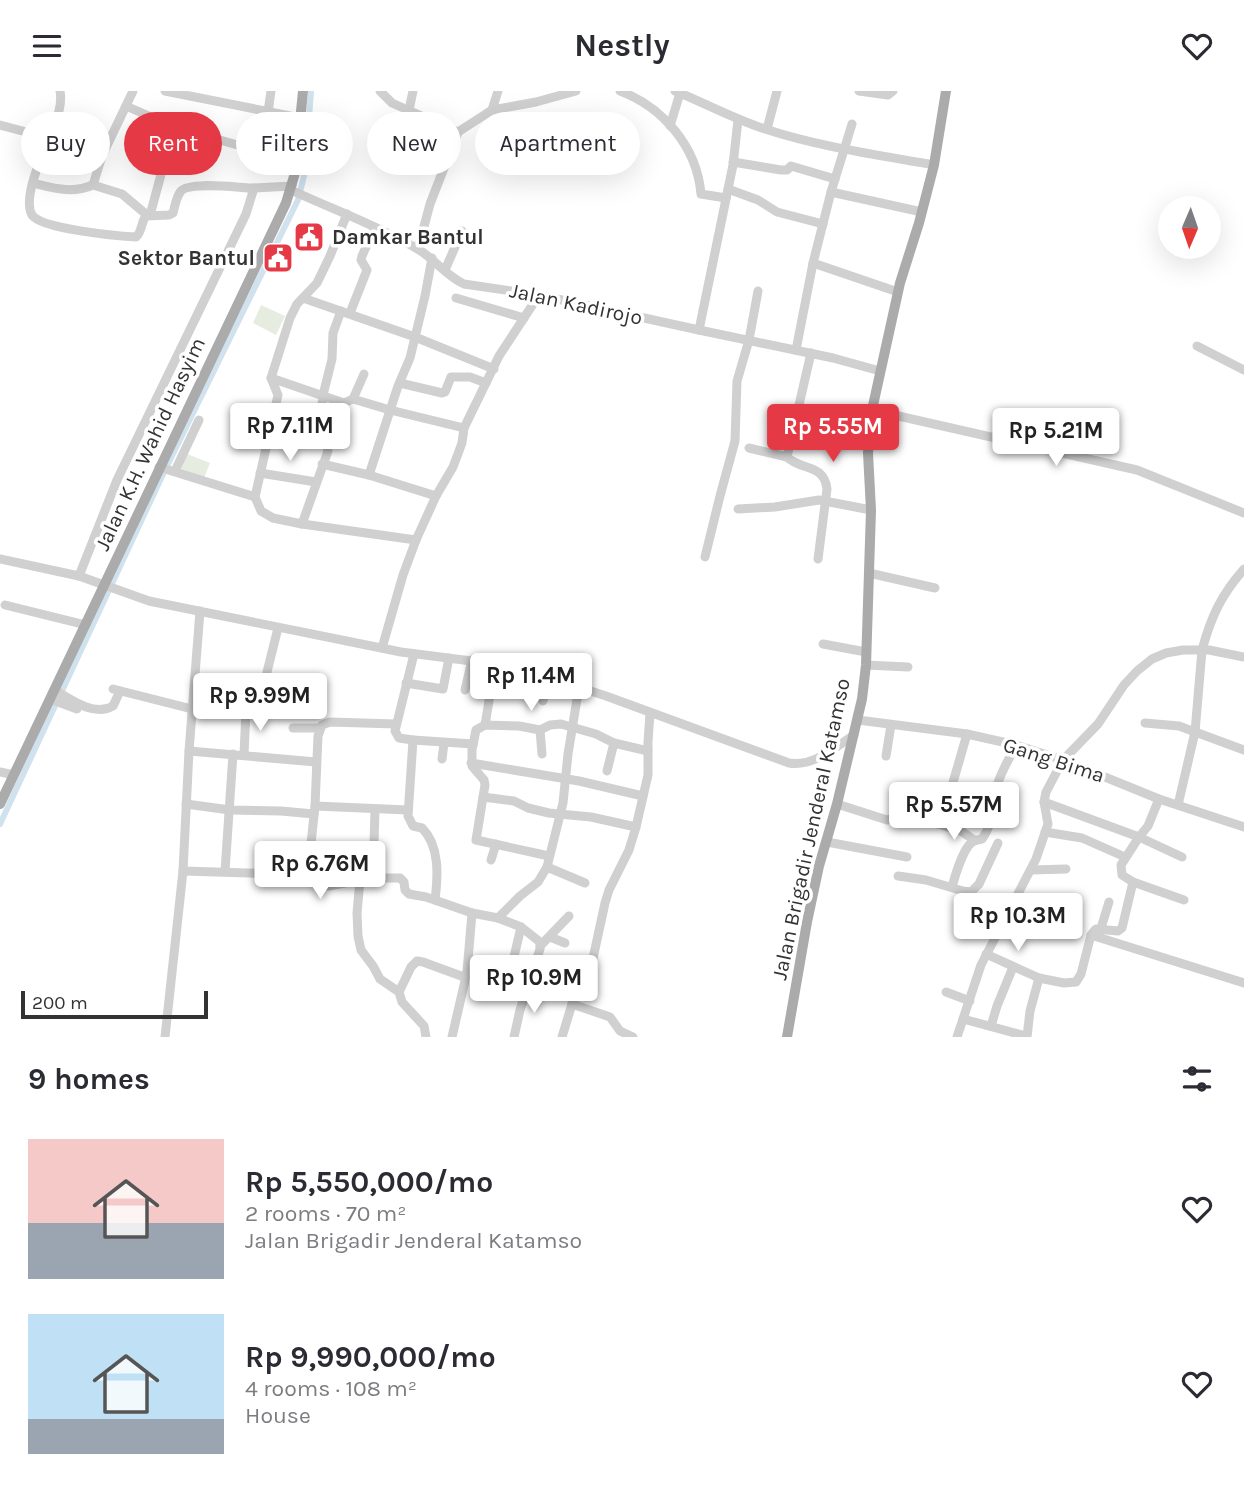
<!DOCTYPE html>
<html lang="en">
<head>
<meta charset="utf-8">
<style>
  :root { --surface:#fff; --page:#f2f2f3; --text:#2b2b33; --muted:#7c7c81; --accent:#e63946 }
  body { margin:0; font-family:Karla,sans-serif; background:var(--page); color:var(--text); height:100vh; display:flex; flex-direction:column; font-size:26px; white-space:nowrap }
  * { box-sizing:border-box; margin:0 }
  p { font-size:23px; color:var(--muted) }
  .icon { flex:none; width:38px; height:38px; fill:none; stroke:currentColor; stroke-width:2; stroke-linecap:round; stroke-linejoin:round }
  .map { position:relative; height:946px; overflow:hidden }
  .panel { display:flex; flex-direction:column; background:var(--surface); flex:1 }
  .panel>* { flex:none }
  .guide { position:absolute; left:21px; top:21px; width:700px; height:63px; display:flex; gap:14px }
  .needle { width:46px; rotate:182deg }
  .tools { position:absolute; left:1158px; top:105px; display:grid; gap:14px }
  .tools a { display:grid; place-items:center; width:63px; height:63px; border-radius:50%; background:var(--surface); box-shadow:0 7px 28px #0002; font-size:35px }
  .scale { position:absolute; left:21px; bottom:18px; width:187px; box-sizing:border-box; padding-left:7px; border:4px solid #333; border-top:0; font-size:19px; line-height:24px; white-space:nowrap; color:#333; -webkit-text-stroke:5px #fff; paint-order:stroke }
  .price { position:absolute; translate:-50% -60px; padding:0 16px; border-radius:7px; background:#fff; color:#222; font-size:23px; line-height:46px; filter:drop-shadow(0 2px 4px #0008) }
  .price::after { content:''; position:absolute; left:50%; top:42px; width:21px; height:16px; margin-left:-10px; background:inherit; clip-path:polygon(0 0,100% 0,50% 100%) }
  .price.on { background:var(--accent); color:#fff }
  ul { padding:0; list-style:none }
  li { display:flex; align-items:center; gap:21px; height:175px; padding:0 28px }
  li span { display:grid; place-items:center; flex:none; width:196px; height:140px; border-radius:0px; color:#555 }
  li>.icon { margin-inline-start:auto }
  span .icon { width:84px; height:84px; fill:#fffc; stroke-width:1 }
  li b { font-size:30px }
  h2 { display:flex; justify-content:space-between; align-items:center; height:84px; padding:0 28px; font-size:30px }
  .pill { padding:0 24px; border-radius:32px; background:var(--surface); box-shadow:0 7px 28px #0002; font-size:24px; line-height:63px }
  .pill.on { background:var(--accent); color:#fff }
  header { display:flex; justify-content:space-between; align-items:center; height:91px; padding:0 28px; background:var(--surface); font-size:32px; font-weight:700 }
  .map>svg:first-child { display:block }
  .green { fill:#e6ecdf }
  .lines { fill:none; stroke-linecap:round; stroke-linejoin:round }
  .canal { stroke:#cfe2ee; stroke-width:6 }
  .minor { stroke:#d0d0d0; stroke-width:9 }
  .major { stroke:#ababab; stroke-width:10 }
  .labels { text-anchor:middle; stroke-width:7; stroke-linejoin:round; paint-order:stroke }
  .poi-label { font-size:21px; font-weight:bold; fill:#333; stroke:#fff; text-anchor:start }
  .street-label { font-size:21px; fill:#333; stroke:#fff }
</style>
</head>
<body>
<header><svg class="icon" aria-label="menu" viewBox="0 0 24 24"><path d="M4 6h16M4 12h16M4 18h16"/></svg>Nestly<svg class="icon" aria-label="heart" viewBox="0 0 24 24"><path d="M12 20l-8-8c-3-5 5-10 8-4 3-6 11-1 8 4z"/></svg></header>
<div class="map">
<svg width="1244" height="946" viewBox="0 0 1244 946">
  <rect width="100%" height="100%" fill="#fff"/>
  <g class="green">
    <path d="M261,214L285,225L276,244L253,232Z"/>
    <path d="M187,363L210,372L204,387L181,379Z"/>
  </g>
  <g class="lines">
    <path class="canal" d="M0,733L164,381L298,109L305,81L311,0"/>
    <g class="minor">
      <path d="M60,0C63,17 55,31 49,46C43,63 22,107 32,124C41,138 118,145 136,146C142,141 141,131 146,125L169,124L173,122C175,115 176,106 181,100C190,90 240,97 254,97L246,123L117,389L79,485"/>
      <path d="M133,0L102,65L93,94L122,103L147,124"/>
      <path d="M165,0L300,27"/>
      <path d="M380,0L392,12L458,41L430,113L418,158"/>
      <path d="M620,0C663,16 697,56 701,103L726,107"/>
      <path d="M675,0C705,12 734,28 765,38C820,56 878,64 934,74"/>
      <path d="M859,0L888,4L893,0"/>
      <path d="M126,15L174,36L241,55L245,54L251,45L299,51"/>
      <path d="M409,19L413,0"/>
      <path d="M492,19L498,0"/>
      <path d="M268,21L271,0"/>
      <path d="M852,33L831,101L813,172L898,201"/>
      <path d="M0,34L49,47"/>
      <path d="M670,35L680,2"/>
      <path d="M767,38L777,0"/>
      <path d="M458,41L492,19L536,11L576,0"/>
      <path d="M733,71L781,79H787L791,75L835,88"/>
      <path d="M33,92C54,97 72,103 93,94"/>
      <path d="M254,97L292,95"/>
      <path d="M728,98L758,109L777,121L823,133"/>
      <path d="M291,99C332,118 376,134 416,157C434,167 446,185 464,193L539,204L699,239L833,267L880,280"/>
      <path d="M831,101L922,121"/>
      <path d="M347,123L330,165L317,192L297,213L290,227L271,287L278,304L255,406L261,420L273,427L302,433L416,449"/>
      <path d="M150,124L174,36"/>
      <path d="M445,179L462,140"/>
      <path d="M303,207L415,246L494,278"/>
      <path d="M456,207L524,227"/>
      <path d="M350,222L367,179L361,169L362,165L375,136"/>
      <path d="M699,239L733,74L738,29"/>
      <path d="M1197,255L1244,279"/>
      <path d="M796,259L813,172"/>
      <path d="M811,262L787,366C801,380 824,372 827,398L818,468"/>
      <path d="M271,287L344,312L353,308L390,319L464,337"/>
      <path d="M400,292L442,302L445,301L451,286H470L486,292"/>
      <path d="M323,304L332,268L333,242L341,220"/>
      <path d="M353,308L364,283"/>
      <path d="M872,319L1137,379L1244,422"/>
      <path d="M749,357L787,366"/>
      <path d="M322,373L369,384L436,405"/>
      <path d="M159,376L255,406"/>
      <path d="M175,380L199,329"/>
      <path d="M260,382L316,391"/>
      <path d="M369,384L398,295L410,267L425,205L432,167"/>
      <path d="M738,418L775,416L819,409L871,419"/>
      <path d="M302,433L328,360L326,352L315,347L313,344L324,305"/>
      <path d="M705,466L720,405L735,350L737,290L749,249L758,200"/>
      <path d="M0,468L79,485L149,510L401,561L495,573L532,581L606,605L789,672C813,676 834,657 854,644"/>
      <path d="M869,482L935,497"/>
      <path d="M5,514L86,534"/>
      <path d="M823,553L866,561"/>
      <path d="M382,557L403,484L416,449L436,405L453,376L462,352L464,337L499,265L539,204"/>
      <path d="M414,563L395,640L399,647L413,649L408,725L413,735L422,737C440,755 438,785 435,809"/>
      <path d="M866,574L908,576"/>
      <path d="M267,581L278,537"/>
      <path d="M406,592L443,598L449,567"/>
      <path d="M113,598L192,618"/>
      <path d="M55,599C71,609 95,626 113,615L120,600"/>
      <path d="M465,599L472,569"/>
      <path d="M50,608L77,618"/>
      <path d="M543,610L549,586"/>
      <path d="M858,629L967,643L1016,654L1063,669L1159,708L1244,736"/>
      <path d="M1145,632L1179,635L1244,659"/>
      <path d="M485,634L495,573"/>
      <path d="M293,637H320"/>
      <path d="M540,639L542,663"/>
      <path d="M413,649L473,653"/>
      <path d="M189,660L316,671"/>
      <path d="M244,664L246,619"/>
      <path d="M886,665L891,634"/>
      <path d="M442,668L444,652"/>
      <path d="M471,672L579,690L643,705"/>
      <path d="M607,680L614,652"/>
      <path d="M0,681L14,684"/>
      <path d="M483,706L514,710L528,717L549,722L591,726L636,736"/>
      <path d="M1159,708L1148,735L1139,746L1182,766"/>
      <path d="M1044,711L1139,746L1121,774L1122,784L1133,791L1184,809"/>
      <path d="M186,713L230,719L281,720L314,723"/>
      <path d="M837,713L887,729L903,726L938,733L961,740L974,749"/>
      <path d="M1178,714L1195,641L1202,559C1211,526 1221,504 1244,478"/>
      <path d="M315,715L408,719"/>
      <path d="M938,733L952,695L967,643"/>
      <path d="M1045,741L1082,747L1125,766"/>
      <path d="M827,751L907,766"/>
      <path d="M549,765L476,749L485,694L484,689L472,675V659L476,639L485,634L519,635L540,639L550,634L561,633L596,643L614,652L648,660"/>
      <path d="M491,769L496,753"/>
      <path d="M547,776L585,792"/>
      <path d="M1031,779L1066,778"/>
      <path d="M183,780L285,783L308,781L311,784L318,786V794L329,795L360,789L357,822L358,845L361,859L373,875L380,888L399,901L402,911L424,935L426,946"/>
      <path d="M225,780L233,663"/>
      <path d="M308,781L315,715L318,645L322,634L330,631L396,633"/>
      <path d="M898,785L926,789L963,800L971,801L979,793L998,752"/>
      <path d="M373,787H400L404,791L405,799L409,803L426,806L472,822L498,827L520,805L538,791L547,776L563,712L568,663L579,596"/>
      <path d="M360,789L373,787L375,718"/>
      <path d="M952,796C955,785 963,759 971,752C974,749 977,749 982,748C994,732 992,713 997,695C1001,680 1010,667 1016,654"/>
      <path d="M1008,820L1061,841"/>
      <path d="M498,827L521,836L540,851V858L532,882L578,900"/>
      <path d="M1101,837L1109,811"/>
      <path d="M1091,844L1096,838L1118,840L1122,837L1133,791"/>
      <path d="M550,846L565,852"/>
      <path d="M540,855L569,825"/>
      <path d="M986,863L1039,887"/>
      <path d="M467,881L527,896L545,903"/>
      <path d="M510,891L513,870L521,836"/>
      <path d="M399,901L411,876L417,870L423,871L464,886"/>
      <path d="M946,901L970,910"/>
      <path d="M572,913L610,926L620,940L633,946"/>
      <path d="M963,928L1026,945"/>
      <path d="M991,935L997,915L1013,876"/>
      <path d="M165,946L183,780L189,660L200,520"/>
      <path d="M452,946L467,881L472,822"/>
      <path d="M514,946L520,919L532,882"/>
      <path d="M562,946L572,913L592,872L605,812L609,799L629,759L636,736L648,684V651L650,622"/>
      <path d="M957,946L981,874L1036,768L1048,733L1044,711L1046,701L1063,669L1098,633L1124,594L1137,580L1152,568L1166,562L1183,559H1209L1244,566"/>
      <path d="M1027,946L1030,920L1039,887L1064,892L1076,891L1081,883L1091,844L1244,892"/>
    </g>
    <g class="major">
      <path d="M0,713L286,112L295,82L303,0"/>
      <path d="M787,946L807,831L819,775L837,713L862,608L866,574L871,419L868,362L872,319L900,192L919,132L934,74L946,0"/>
    </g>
  </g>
  <defs>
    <g id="civic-square" transform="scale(1.575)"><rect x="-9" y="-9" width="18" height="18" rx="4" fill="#e63946" stroke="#fff"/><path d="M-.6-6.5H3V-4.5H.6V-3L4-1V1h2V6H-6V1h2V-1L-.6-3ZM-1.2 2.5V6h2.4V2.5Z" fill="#fff"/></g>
  </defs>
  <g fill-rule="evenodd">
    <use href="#civic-square" x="309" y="146"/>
    <use href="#civic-square" x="278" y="167"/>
  </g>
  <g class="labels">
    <g class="poi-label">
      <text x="332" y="153">Damkar Bantul</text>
      <text x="255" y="174" text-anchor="end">Sektor Bantul</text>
    </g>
    <g class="street-label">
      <text transform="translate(576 213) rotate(12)" y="7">Jalan Kadirojo</text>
      <text transform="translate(150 353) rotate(-65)" y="7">Jalan K.H. Wahid Hasyim</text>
      <text transform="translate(1054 669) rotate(18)" y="7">Gang Bima</text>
      <text transform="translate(811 738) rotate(-78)" y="7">Jalan Brigadir Jenderal Katamso</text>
    </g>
  </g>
</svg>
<div class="tools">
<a><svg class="needle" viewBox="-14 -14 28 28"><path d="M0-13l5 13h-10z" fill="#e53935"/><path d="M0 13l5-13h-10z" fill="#7c7c81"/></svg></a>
</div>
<div class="scale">200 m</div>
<b class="price" style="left:290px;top:372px">Rp 7.11M</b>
<b class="price on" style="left:833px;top:373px">Rp 5.55M</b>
<b class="price" style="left:1056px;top:377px">Rp 5.21M</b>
<b class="price" style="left:531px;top:622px">Rp 11.4M</b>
<b class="price" style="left:260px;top:642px">Rp 9.99M</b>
<b class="price" style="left:954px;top:751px">Rp 5.57M</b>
<b class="price" style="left:320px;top:810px">Rp 6.76M</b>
<b class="price" style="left:1018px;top:862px">Rp 10.3M</b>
<b class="price" style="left:534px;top:924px">Rp 10.9M</b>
<div class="guide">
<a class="pill">Buy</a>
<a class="pill on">Rent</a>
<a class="pill">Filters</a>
<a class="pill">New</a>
<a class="pill">Apartment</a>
</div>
</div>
<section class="panel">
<h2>9 homes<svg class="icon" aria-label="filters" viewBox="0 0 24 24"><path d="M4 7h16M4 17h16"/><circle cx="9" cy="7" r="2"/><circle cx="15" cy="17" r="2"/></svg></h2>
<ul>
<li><span style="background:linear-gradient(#f6c9c9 60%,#9aa5b1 0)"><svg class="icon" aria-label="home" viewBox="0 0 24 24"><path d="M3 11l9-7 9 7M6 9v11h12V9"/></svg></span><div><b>Rp 5,550,000/mo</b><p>2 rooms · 70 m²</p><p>Jalan Brigadir Jenderal Katamso</p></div><svg class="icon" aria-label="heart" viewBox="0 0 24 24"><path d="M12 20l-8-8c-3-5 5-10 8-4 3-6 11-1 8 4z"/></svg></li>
<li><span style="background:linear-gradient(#bfe0f5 75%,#9aa5b1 0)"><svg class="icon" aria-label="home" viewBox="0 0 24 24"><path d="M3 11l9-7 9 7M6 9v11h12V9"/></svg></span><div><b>Rp 9,990,000/mo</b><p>4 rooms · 108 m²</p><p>House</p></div><svg class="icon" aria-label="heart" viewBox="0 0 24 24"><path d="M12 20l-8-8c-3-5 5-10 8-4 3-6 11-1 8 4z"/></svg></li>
</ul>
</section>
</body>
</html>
